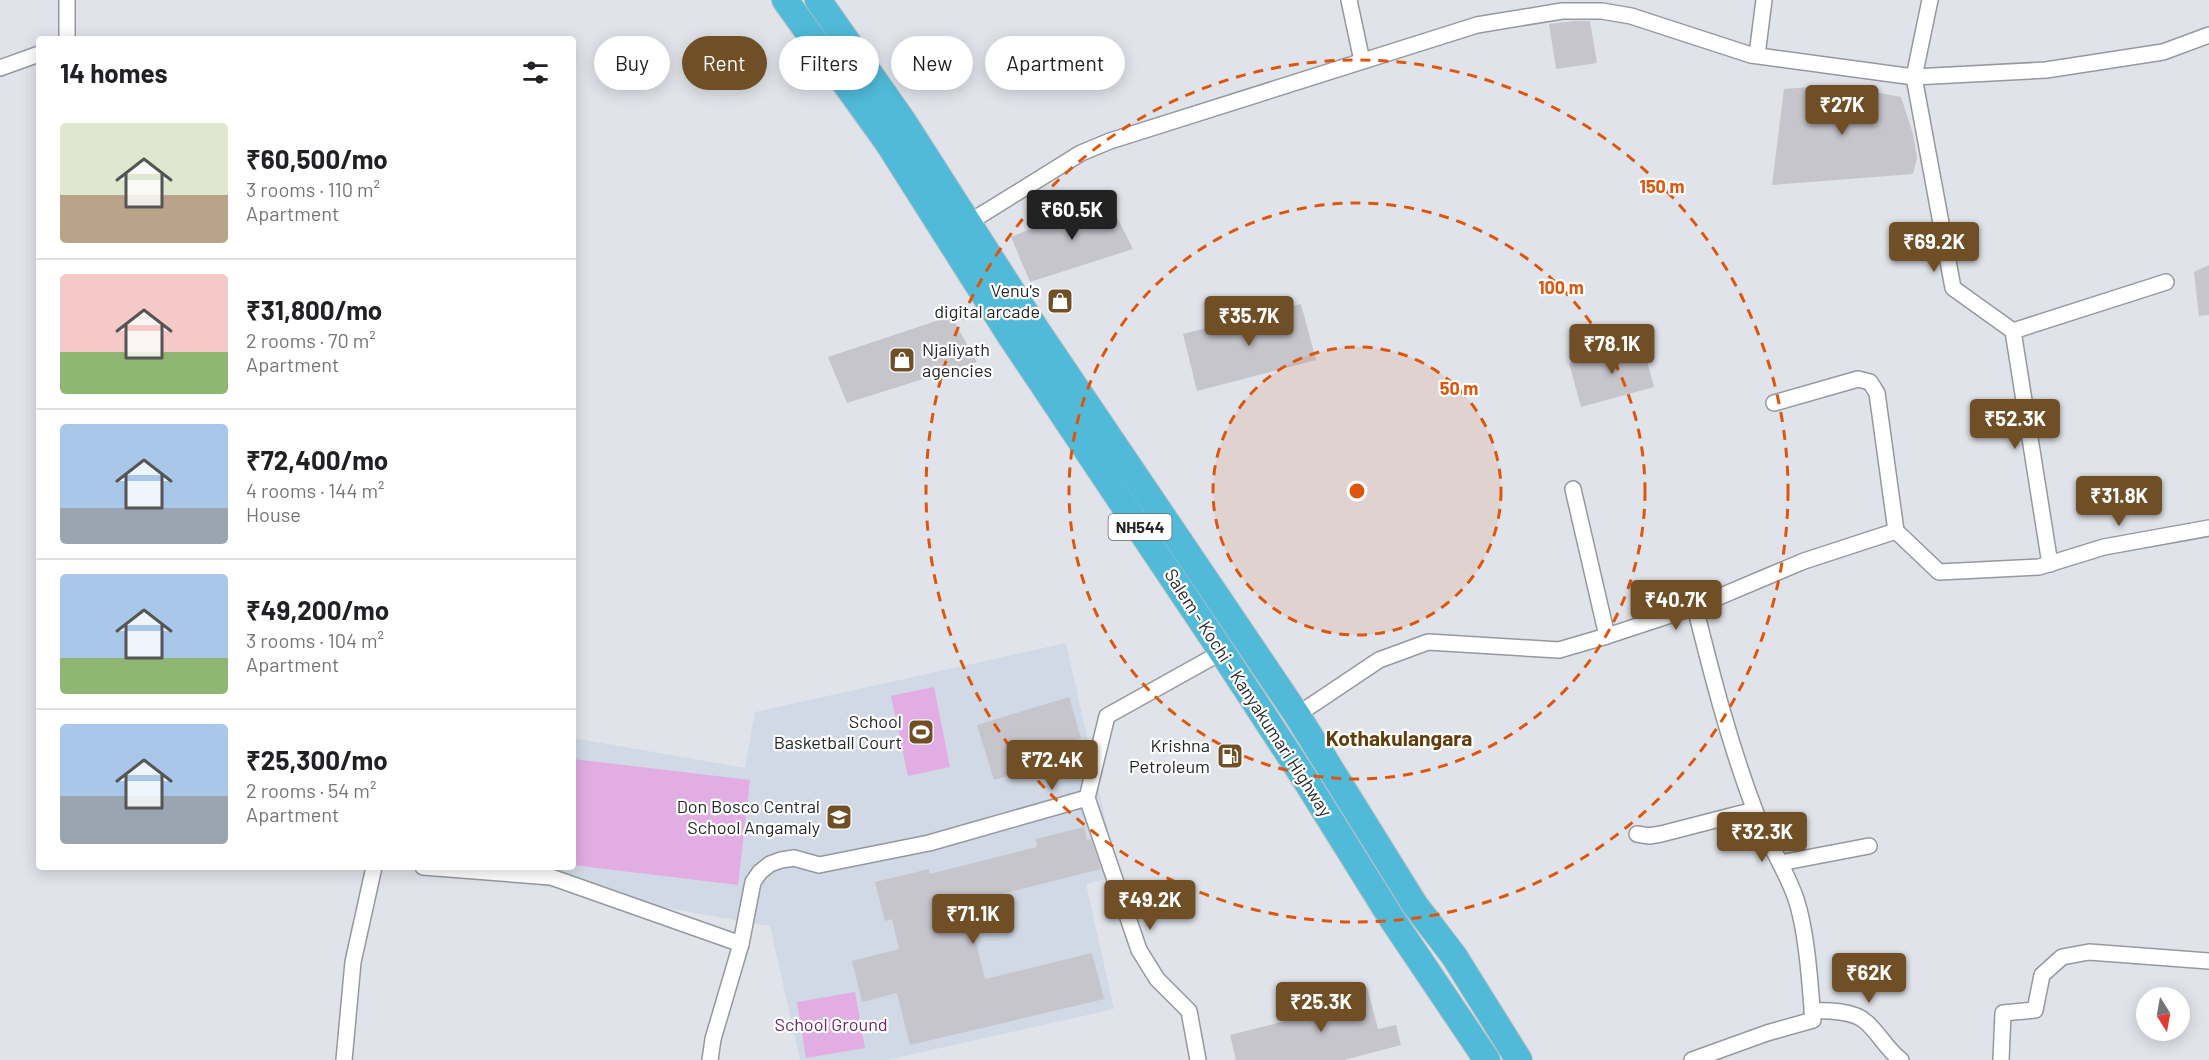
<!DOCTYPE html>
<html lang="en">
<head>
<meta charset="utf-8">
<style>
  :root { --surface:#fff; --page:#f2f2f2; --text:#202124; --muted:#757577; --line:#e0e0e0; --accent:#704e26 }
  body { margin:0; font-family:Barlow,sans-serif; background:var(--page); color:var(--text); height:100vh; display:flex; flex-direction:column; font-size:22px; white-space:nowrap }
  * { box-sizing:border-box; margin:0 }
  p { font-size:20px; color:var(--muted) }
  .icon { flex:none; width:33px; height:33px; fill:none; stroke:currentColor; stroke-width:2; stroke-linecap:round; stroke-linejoin:round }
  .map { position:relative; flex:1; overflow:hidden }
  .panel { position:absolute; left:36px; top:36px; width:540px; height:834px; display:flex; flex-direction:column; background:var(--surface); border-radius:6px; box-shadow:0 3px 15px #0003 }
  .panel>* { flex:none }
  .guide { position:absolute; left:594px; top:36px; width:570px; height:54px; display:flex; gap:12px }
  .needle { width:39px; rotate:169deg }
  .fabs { position:absolute; left:2136px; top:987px; display:grid; gap:12px }
  .fabs a { display:grid; place-items:center; width:54px; height:54px; border-radius:50%; background:var(--surface); box-shadow:0 3px 15px #0003; font-size:30px }
  .price { position:absolute; translate:-50% -51px; padding:0 14px; border-radius:6px; background:var(--accent); color:#fff; font-size:20px; line-height:39px; filter:drop-shadow(0 2px 3px #0008) }
  .price::after { content:''; position:absolute; left:50%; top:36px; width:18px; height:14px; margin-left:-9px; background:inherit; clip-path:polygon(0 0,100% 0,50% 100%) }
  .price.on { background:#222; color:#fff }
  ul { padding:0; list-style:none }
  li { display:flex; align-items:center; gap:18px; height:150px; padding:0 24px }
  li+li { border-top:2px solid var(--line) }
  li span { display:grid; place-items:center; flex:none; width:168px; height:120px; border-radius:6px; color:#555 }
  li>.icon { margin-inline-start:auto }
  span .icon { width:72px; height:72px; fill:#fffc; stroke-width:1 }
  li b { font-size:26px }
  h2 { display:flex; justify-content:space-between; align-items:center; height:72px; padding:0 24px; font-size:26px }
  .tag { padding:0 21px; border-radius:27px; background:var(--surface); box-shadow:0 3px 15px #0003; font-size:21px; line-height:54px }
  .tag.on { background:var(--accent); color:#fff }
  .map>svg:first-child { display:block }
  .built { fill:#d0d9e5 }
  .green { fill:#e2ade3 }
  .building { fill:#c6c5cc }
  .lines { fill:none; stroke-linecap:round; stroke-linejoin:round }
  .minor-casing { stroke:#95999e; stroke-width:18 }
  .trunk-casing { stroke:#c2c2c3; stroke-width:28 }
  .minor { stroke:#fff; stroke-width:15 }
  .trunk { stroke:#50bad8; stroke-width:26 }
  .ring { fill:none; stroke:#de560d; stroke-width:3; stroke-dasharray:10 8 }
  .labels { text-anchor:middle; stroke-width:4.5; stroke-linejoin:round; paint-order:stroke }
  .shield { fill:#fff; stroke:#666768; stroke-width:1.5 }
  .shield-label { font-size:16px; font-weight:bold; fill:#252628 }
  .poi-label { font-size:18px; fill:#252628; stroke:#fff; text-anchor:end }
  .street-label { font-size:18px; fill:#252628; stroke:#fff }
  .park-label { font-size:18px; fill:#67296a; stroke:#fff }
  .quarter-label { font-size:21px; font-weight:bold; fill:#613d0a; stroke:#fff }
  .centre { fill:#de560d; stroke:#fff; stroke-width:3 }
  .ring-label { font-size:18px; text-anchor:middle; font-weight:bold; fill:#de560d; stroke:#fff; stroke-width:4.5; stroke-linejoin:round; paint-order:stroke }
</style>
</head>
<body>
<div class="map">
<svg width="2209" height="1060" viewBox="0 0 2209 1060">
  <rect width="100%" height="100%" fill="#e0e4ea"/>
  <path class="built" d="M1066,643L1118,876L1086,884L1114,1009L887,1060H800L770,926L480,875L481,867H573V738L745,768L755,712Z"/>
  <g class="green">
    <path d="M934,687L950,767L908,776L891,696Z"/>
    <path d="M573,759L750,780L738,885L573,865Z"/>
    <path d="M855,992L865,1048L806,1058L797,1002Z"/>
  </g>
  <g class="building">
    <path d="M1574,21H1590L1597,63L1556,69L1549,24Z"/>
    <path d="M1838,85L1901,97L1913,134L1917,158L1913,174L1772,185L1784,89Z"/>
    <path d="M1107,197L1133,249L1030,282L1011,237Z"/>
    <path d="M2209,265V315L2199,316L2194,272Z"/>
    <path d="M1301,304L1316,360L1197,391L1183,334Z"/>
    <path d="M951,316L977,362L847,403L828,357Z"/>
    <path d="M1642,342L1654,387L1581,407L1569,363Z"/>
    <path d="M1069,697L1081,738L1021,756L1026,771L994,780L977,725Z"/>
    <path d="M1084,827L1087,840L1091,839L1101,869L966,903L985,979L1092,953L1104,999L910,1045L897,993L862,1002L852,961L899,949L892,919L885,921L875,882L929,869L930,874L1037,847L1036,839Z"/>
    <path d="M1367,987L1378,1029L1396,1025L1401,1045L1344,1060H1236L1230,1035L1319,1013L1316,1001Z"/>
  </g>
  <g class="lines">
    <g class="minor-casing">
      <g id="minor">
        <path d="M67,0V39"/>
        <path d="M1349,0L1362,61"/>
        <path d="M1930,0L1914,77L1953,288L2013,331L2166,282"/>
        <path d="M1757,55L1764,0"/>
        <path d="M0,68L39,54"/>
        <path d="M968,223L1081,153L1110,141L1477,25L1562,11H1602L1631,16L1751,55L1914,77L2046,70L2163,52L2209,35"/>
        <path d="M2013,331L2050,564"/>
        <path d="M1774,403L1858,379L1870,382L1877,393L1896,531"/>
        <path d="M1573,489L1607,636"/>
        <path d="M1297,715L1379,660L1428,642L1559,650L1607,636L1695,607L1804,561L1896,531L1939,572L2039,567L2104,547L2209,528"/>
        <path d="M1087,798L1139,950L1157,979L1189,1011L1198,1060"/>
        <path d="M1637,834L1649,836L1661,834L1754,810"/>
        <path d="M1780,863L1869,846"/>
        <path d="M423,867L551,877L741,944"/>
        <path d="M1812,1011C1827,1010 1855,1011 1866,1022C1879,1033 1887,1050 1901,1060"/>
        <path d="M344,1060L353,962L374,867"/>
        <path d="M710,1060L713,1039L741,944L753,882L760,872L770,864L781,860L794,858L819,865L929,843L1087,798L1107,716L1222,652"/>
        <path d="M1692,1060L1767,1033L1813,1020C1810,984 1807,932 1796,899C1785,867 1765,839 1754,808C1729,742 1712,675 1695,607"/>
        <path d="M2001,1060L2003,1013L2035,1010L2042,975L2062,957L2089,952L2209,961"/>
      </g>
    </g>
    <g class="trunk-casing">
      <g id="trunk">
        <path d="M785,0L888,143L1011,337L1222,652L1303,776L1392,919L1487,1060"/>
        <path d="M818,0L903,121L1036,329L1297,715L1415,905L1454,956L1519,1060"/>
      </g>
    </g>
    <use href="#minor" class="minor"/>
    <use href="#trunk" class="trunk"/>
  </g>
  <circle cx="1357" cy="491" r="144" fill="#de560d" fill-opacity=".12"/>
  <g class="ring">
    <circle cx="1357" cy="491" r="144"/>
    <circle cx="1357" cy="491" r="288"/>
    <circle cx="1357" cy="491" r="431"/>
  </g>
  <defs>
    <g id="shop-square" transform="scale(1.35)"><rect x="-9" y="-9" width="18" height="18" rx="4" fill="#704e26" stroke="#fff"/><path d="M-5-2.5h2.3a2.7 3.5 0 0 1 5.4 0H5L5.5 6h-11ZM-1.5-2.5h3a1.5 2.3 0 0 0-3 0Z" fill="#fff"/></g>
    <g id="stadium-square" transform="scale(1.35)"><rect x="-9" y="-9" width="18" height="18" rx="4" fill="#704e26" stroke="#fff"/><path d="M0-5a6.5 5 0 1 0 0 10a6.5 5 0 1 0 0-10ZM-3.5-1.8h7v3.6h-7Z" fill="#fff"/></g>
    <g id="fuel-square" transform="scale(1.35)"><rect x="-9" y="-9" width="18" height="18" rx="4" fill="#704e26" stroke="#fff"/><path d="M-5.5-6h7V0h2V4h1.3V-2.5L3-4.5l.8-.8L6-3V5H2.5V1h-1V6h-7ZM-4.2-4.7v3.2H.2V-4.7Z" fill="#fff"/></g>
    <g id="school-square" transform="scale(1.35)"><rect x="-9" y="-9" width="18" height="18" rx="4" fill="#704e26" stroke="#fff"/><path d="M0-5L7-2L0 1L-7-2ZM-4 1L0 2.5L4 1V4Q0 6-4 4Z" fill="#fff"/></g>
  </defs>
  <g fill-rule="evenodd">
    <use href="#shop-square" x="1060" y="301"/>
    <use href="#shop-square" x="902" y="360"/>
    <use href="#stadium-square" x="921" y="732"/>
    <use href="#fuel-square" x="1230" y="756"/>
    <use href="#school-square" x="839" y="817"/>
  </g>
  <g class="labels">
    <rect class="shield" x="1108.5" y="514" width="63" height="26" rx="4.5"/>
    <g class="shield-label">
      <text x="1140" y="533">NH544</text>
    </g>
    <g class="poi-label">
      <text x="1040" y="297">Venu's<tspan x="1040" dy="21">digital arcade</tspan></text>
      <text x="922" y="356" text-anchor="start">Njaliyath<tspan x="922" dy="21">agencies</tspan></text>
      <text x="902" y="728">School<tspan x="902" dy="21">Basketball Court</tspan></text>
      <text x="1210" y="752">Krishna<tspan x="1210" dy="21">Petroleum</tspan></text>
      <text x="820" y="813">Don Bosco Central<tspan x="820" dy="21">School Angamaly</tspan></text>
    </g>
    <g class="street-label">
      <text transform="translate(1248 693) rotate(57)" y="6">Salem - Kochi - Kanyakumari Highway</text>
    </g>
    <g class="park-label">
      <text x="831" y="1031">School Ground</text>
    </g>
    <g class="quarter-label">
      <text x="1399" y="746">Kothakulangara</text>
    </g>
  </g>
  <circle cx="1357" cy="491" r="9" class="centre"/>
  <g class="ring-label">
    <text x="1662" y="193">150 m</text>
    <text x="1561" y="294">100 m</text>
    <text x="1459" y="395">50 m</text>
  </g>
</svg>
<div class="fabs">
<a><svg class="needle" viewBox="-14 -14 28 28"><path d="M0-13l5 13h-10z" fill="#e53935"/><path d="M0 13l5-13h-10z" fill="#757577"/></svg></a>
</div>
<b class="price" style="left:1842px;top:136px">₹27K</b>
<b class="price on" style="left:1072px;top:241px">₹60.5K</b>
<b class="price" style="left:1934px;top:273px">₹69.2K</b>
<b class="price" style="left:1249px;top:347px">₹35.7K</b>
<b class="price" style="left:1612px;top:375px">₹78.1K</b>
<b class="price" style="left:2015px;top:450px">₹52.3K</b>
<b class="price" style="left:2119px;top:527px">₹31.8K</b>
<b class="price" style="left:1676px;top:631px">₹40.7K</b>
<b class="price" style="left:1052px;top:791px">₹72.4K</b>
<b class="price" style="left:1762px;top:863px">₹32.3K</b>
<b class="price" style="left:1150px;top:931px">₹49.2K</b>
<b class="price" style="left:973px;top:945px">₹71.1K</b>
<b class="price" style="left:1869px;top:1004px">₹62K</b>
<b class="price" style="left:1321px;top:1033px">₹25.3K</b>
<div class="guide">
<a class="tag">Buy</a>
<a class="tag on">Rent</a>
<a class="tag">Filters</a>
<a class="tag">New</a>
<a class="tag">Apartment</a>
</div>
<section class="panel">
<h2>14 homes<svg class="icon" aria-label="filters" viewBox="0 0 24 24"><path d="M4 7h16M4 17h16"/><circle cx="9" cy="7" r="2"/><circle cx="15" cy="17" r="2"/></svg></h2>
<ul>
<li><span style="background:linear-gradient(#dfe7d0 60%,#b9a48a 0)"><svg class="icon" aria-label="home" viewBox="0 0 24 24"><path d="M3 11l9-7 9 7M6 9v11h12V9"/></svg></span><div><b>₹60,500/mo</b><p>3 rooms · 110 m²</p><p>Apartment</p></div></li>
<li><span style="background:linear-gradient(#f6c9c9 65%,#8fb573 0)"><svg class="icon" aria-label="home" viewBox="0 0 24 24"><path d="M3 11l9-7 9 7M6 9v11h12V9"/></svg></span><div><b>₹31,800/mo</b><p>2 rooms · 70 m²</p><p>Apartment</p></div></li>
<li><span style="background:linear-gradient(#a9c7e8 70%,#9aa5b1 0)"><svg class="icon" aria-label="home" viewBox="0 0 24 24"><path d="M3 11l9-7 9 7M6 9v11h12V9"/></svg></span><div><b>₹72,400/mo</b><p>4 rooms · 144 m²</p><p>House</p></div></li>
<li><span style="background:linear-gradient(#a9c7e8 70%,#8fb573 0)"><svg class="icon" aria-label="home" viewBox="0 0 24 24"><path d="M3 11l9-7 9 7M6 9v11h12V9"/></svg></span><div><b>₹49,200/mo</b><p>3 rooms · 104 m²</p><p>Apartment</p></div></li>
<li><span style="background:linear-gradient(#a9c7e8 60%,#9aa5b1 0)"><svg class="icon" aria-label="home" viewBox="0 0 24 24"><path d="M3 11l9-7 9 7M6 9v11h12V9"/></svg></span><div><b>₹25,300/mo</b><p>2 rooms · 54 m²</p><p>Apartment</p></div></li>
</ul>
</section>
</div>
</body>
</html>
